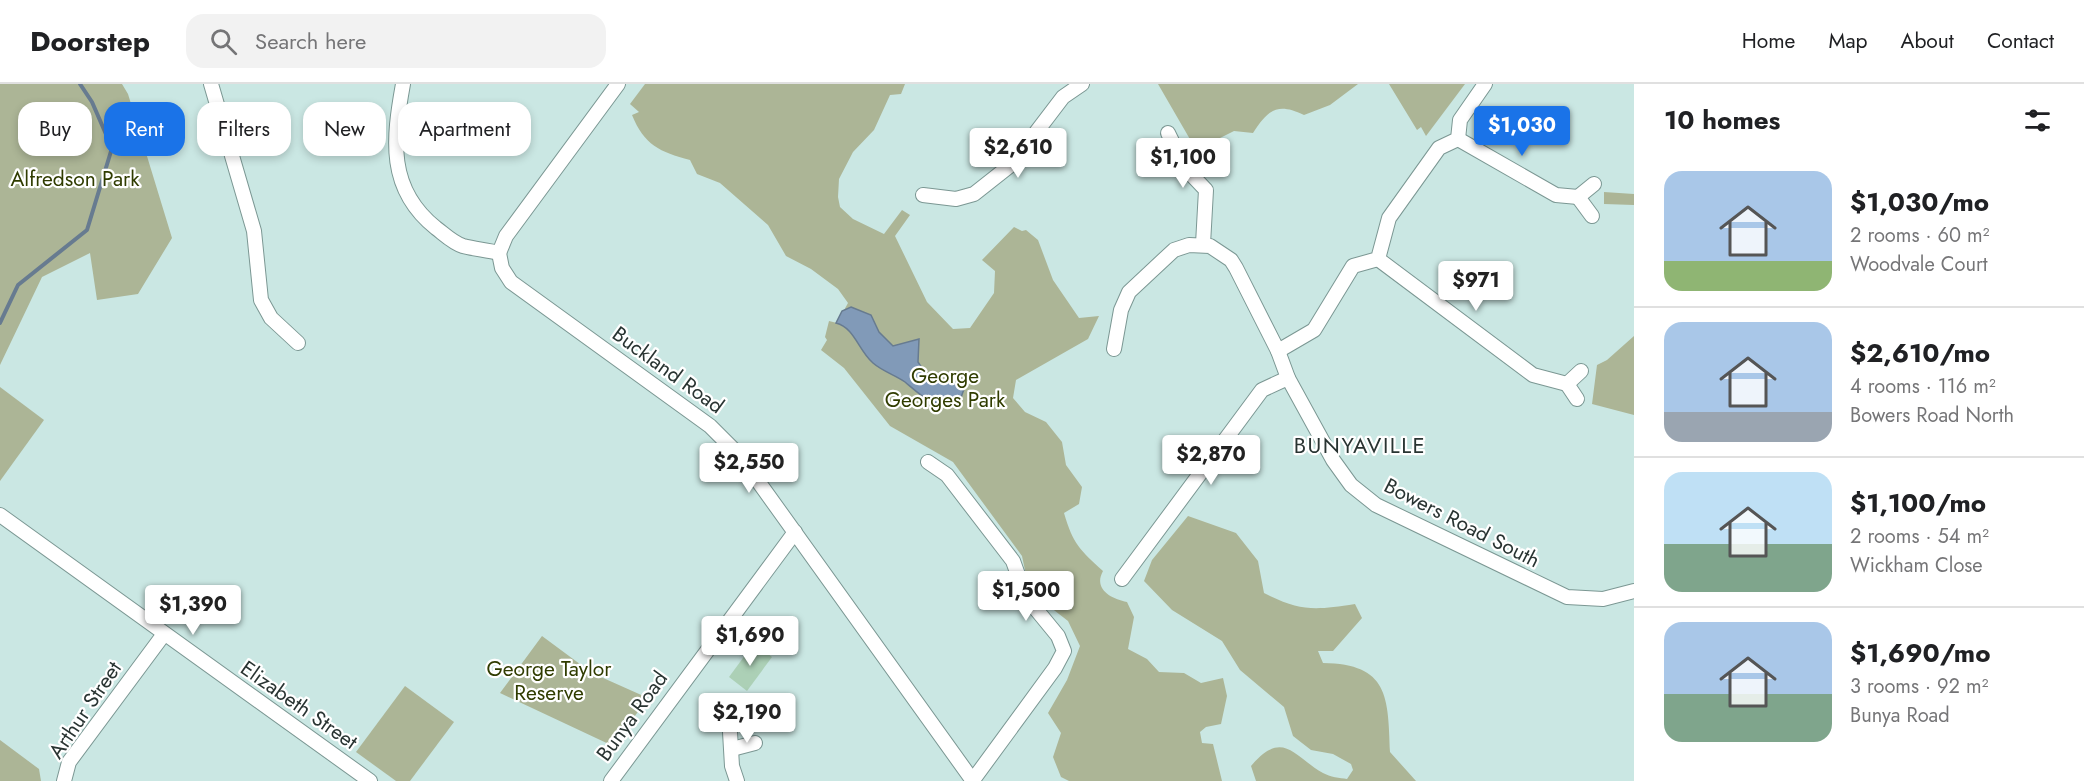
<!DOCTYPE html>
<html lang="en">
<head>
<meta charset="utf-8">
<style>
  :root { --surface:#fff; --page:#f2f2f2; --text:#202124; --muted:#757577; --line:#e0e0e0; --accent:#1a73e8 }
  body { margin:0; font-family:Jost,sans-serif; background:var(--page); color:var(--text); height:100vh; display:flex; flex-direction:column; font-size:22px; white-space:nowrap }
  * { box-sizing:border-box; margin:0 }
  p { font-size:20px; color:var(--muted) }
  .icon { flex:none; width:33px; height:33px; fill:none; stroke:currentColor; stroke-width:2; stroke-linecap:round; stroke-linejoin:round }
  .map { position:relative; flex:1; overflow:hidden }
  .drawer { display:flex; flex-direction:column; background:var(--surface); width:450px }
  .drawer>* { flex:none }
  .hud { position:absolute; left:18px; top:18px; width:570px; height:54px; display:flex; gap:12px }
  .price { position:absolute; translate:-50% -51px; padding:0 14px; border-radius:6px; background:#fff; color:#222; font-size:20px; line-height:39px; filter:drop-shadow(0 2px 3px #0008) }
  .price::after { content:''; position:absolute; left:50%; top:36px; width:18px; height:14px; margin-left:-9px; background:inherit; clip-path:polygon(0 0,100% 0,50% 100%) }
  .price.selected { background:var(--accent); color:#fff }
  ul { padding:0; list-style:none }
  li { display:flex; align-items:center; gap:18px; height:150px; padding:0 30px }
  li+li { border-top:2px solid var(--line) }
  li span { display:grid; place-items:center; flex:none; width:168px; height:120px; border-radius:18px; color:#555 }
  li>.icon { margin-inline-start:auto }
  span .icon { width:72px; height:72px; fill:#fffc; stroke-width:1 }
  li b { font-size:26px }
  h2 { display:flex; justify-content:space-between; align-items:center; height:72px; padding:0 30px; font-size:26px }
  .tag { padding:0 21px; border-radius:18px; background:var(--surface); box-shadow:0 3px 9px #0003; font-size:21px; line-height:54px }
  .tag.selected { background:var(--accent); color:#fff }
  header { display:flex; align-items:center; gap:36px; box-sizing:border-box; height:84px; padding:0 30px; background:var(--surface); border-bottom:2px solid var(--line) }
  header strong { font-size:28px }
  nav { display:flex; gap:33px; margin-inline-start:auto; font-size:21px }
  .search { width:420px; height:54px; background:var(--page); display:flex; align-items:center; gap:15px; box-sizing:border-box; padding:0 21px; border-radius:18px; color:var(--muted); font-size:22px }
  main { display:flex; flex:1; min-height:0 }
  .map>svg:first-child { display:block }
  .green { fill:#acb596 }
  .water { fill:#819ab8; stroke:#677b90; stroke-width:1.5 }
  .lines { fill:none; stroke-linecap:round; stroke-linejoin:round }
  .stream { stroke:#677b90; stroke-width:4 }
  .building { fill:#acd0b6 }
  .minor-casing { stroke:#7b9793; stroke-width:16 }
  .minor { stroke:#fff; stroke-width:14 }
  .labels { text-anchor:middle; stroke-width:4.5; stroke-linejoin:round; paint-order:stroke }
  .park-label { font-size:21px; fill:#303c00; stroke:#fff }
  .street-label { font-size:21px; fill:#293432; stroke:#fff }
  .neighbourhood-label { font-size:22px; letter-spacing:1.5px; fill:#293432; stroke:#fff }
</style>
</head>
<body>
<header>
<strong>Doorstep</strong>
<div class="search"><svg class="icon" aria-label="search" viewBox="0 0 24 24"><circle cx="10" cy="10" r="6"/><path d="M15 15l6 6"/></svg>Search here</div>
<nav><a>Home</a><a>Map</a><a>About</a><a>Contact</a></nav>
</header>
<main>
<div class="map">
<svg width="1634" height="697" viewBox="0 0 1634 697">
  <rect width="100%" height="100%" fill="#cae7e3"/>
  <g class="green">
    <path d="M0,0H122L128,10L172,154L138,210L97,216L90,169L42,193L0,281Z"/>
    <path d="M645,0H905L901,10L890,11L874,46L853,68L839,95L838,113L840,123L853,135L884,150L902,126L910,131L895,152L927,218L953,245L970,244L994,209L995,187L982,176L1014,143L1022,147L1026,146L1038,156L1053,196L1079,234L1099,232L1088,255L1016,296L1013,314L1025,328L1046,338L1062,358L1066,381L1082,403L1079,420L1064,429C1073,460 1080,466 1103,487C1093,505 1111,515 1127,518L1134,533L1128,565L1147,575L1159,588L1184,589L1201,599L1223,594L1227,612L1221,640L1206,643L1200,648L1202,659L1213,660L1222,697H1069L1061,693L1053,673L1061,649L1048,629L1067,596L1080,562L1068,537L1041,516L1026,491L1022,472L953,378L890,342L844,284L821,266L827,256L825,253L829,237L837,239L848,219L838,205L811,185L786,172L768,141L720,99L697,90L690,76C660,68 644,61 632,31L639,28L630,20Z"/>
    <path d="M1158,0H1358L1330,21L1304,31C1277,18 1268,26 1253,49L1234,47L1210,59L1191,57Z"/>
    <path d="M1389,0H1465L1426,52L1421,43L1417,46Z"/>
    <path d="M1604,108L1634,110V121L1604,120Z"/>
    <path d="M1634,252V331L1592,320L1597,281L1607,276Z"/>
    <path d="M0,303L44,336L0,397Z"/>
    <path d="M1188,432L1236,449L1258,477L1264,509C1301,528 1315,526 1355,520L1362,534L1333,567H1318L1323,579C1389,580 1388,613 1390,668L1416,697H1256L1251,682C1283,644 1294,673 1323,689C1330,693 1340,694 1347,695L1353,686L1351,680L1333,670L1311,666L1293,652L1284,623L1240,586L1222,557L1172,526L1144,497L1152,476Z"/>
    <path d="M542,552L592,589L648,614L613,662L500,609Z"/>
    <path d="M405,602L454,638L410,697H396L356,668Z"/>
    <path d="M0,656L39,685L41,697H0Z"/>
  </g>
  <path class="water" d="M851,223L871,231L879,248L893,262L919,255L918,278L929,295L956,299L964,305L958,322C930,321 925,315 905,298C895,291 882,287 873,279C858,266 855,244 836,239L842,227Z"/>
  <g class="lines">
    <path class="stream" d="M0,239L18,201L87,146L112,64L92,18L80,0"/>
  </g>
  <path class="building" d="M754,559L772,573L747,607L729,593Z"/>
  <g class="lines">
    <g class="minor-casing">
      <g id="minor">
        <path d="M211,0L254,147L261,216L271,234L298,259"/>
        <path d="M403,0C393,55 387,105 436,144C444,150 453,159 463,162C474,165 487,166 499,169"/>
        <path d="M1168,49L1185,84L1206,106L1203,160"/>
        <path d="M1458,55L1556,111L1578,113"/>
        <path d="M923,111L956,115L974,110L1012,80L1063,13L1082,0"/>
        <path d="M1592,132L1578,113L1594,100"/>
        <path d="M499,169L502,184L511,198L710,342L740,372L973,697"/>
        <path d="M499,169L506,152L618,0"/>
        <path d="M1378,175L1533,291L1567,300"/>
        <path d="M1114,265L1121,226L1129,208L1174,166L1189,161L1210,162L1231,176L1236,184L1278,267L1288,294L1333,376L1351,401L1376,421L1567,513L1603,515L1634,507"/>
        <path d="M1278,267L1314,246L1353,182L1378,175L1389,134L1439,64L1458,55L1460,36L1485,0"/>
        <path d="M1577,315L1567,300L1581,287"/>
        <path d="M928,378L947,391L1013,477L1026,513L1058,552L1064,567L1055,584L973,696"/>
        <path d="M0,431L370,697"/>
        <path d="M1122,495L1262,306L1288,294"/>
        <path d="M729,631L732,682L737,697"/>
        <path d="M732,665L755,659"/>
        <path d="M64,697L69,678L164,550"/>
        <path d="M611,697L795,448"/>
      </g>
    </g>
    <use href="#minor" class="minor"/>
  </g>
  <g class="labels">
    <g class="park-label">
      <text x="75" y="102">Alfredson Park</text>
      <text x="945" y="299">George<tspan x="945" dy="24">Georges Park</tspan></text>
      <text x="549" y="592">George Taylor<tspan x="549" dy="24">Reserve</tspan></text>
    </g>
    <g class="street-label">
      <text transform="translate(668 286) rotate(36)" y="7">Buckland Road</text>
      <text transform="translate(1462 439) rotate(27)" y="7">Bowers Road South</text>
      <text transform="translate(299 621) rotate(35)" y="7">Elizabeth Street</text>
      <text transform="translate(85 626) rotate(-56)" y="7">Arthur Street</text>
      <text transform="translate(632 632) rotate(-54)" y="7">Bunya Road</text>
    </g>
    <g class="neighbourhood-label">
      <text x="1360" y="369">BUNYAVILLE</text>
    </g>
  </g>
</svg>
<b class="price selected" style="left:1522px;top:73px">$1,030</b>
<b class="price" style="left:1018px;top:95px">$2,610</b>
<b class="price" style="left:1183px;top:105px">$1,100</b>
<b class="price" style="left:1476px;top:228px">$971</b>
<b class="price" style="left:1211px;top:402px">$2,870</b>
<b class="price" style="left:749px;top:410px">$2,550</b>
<b class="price" style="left:1026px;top:538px">$1,500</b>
<b class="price" style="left:193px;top:552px">$1,390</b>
<b class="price" style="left:750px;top:583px">$1,690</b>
<b class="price" style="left:747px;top:660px">$2,190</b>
<div class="hud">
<a class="tag">Buy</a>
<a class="tag selected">Rent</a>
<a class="tag">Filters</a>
<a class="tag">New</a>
<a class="tag">Apartment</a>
</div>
</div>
<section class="drawer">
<h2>10 homes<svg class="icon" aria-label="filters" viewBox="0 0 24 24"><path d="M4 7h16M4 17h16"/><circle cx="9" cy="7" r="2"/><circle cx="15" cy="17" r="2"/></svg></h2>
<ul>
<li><span style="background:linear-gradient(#a9c7e8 75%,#8fb573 0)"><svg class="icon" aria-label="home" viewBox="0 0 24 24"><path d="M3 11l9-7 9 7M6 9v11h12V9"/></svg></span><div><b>$1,030/mo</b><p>2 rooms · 60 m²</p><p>Woodvale Court</p></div></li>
<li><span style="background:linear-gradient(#a9c7e8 75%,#9aa5b1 0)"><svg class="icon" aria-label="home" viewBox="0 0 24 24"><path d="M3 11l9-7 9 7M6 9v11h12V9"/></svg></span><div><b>$2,610/mo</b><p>4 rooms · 116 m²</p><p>Bowers Road North</p></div></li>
<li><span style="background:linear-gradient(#bfe0f5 60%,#7fa58c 0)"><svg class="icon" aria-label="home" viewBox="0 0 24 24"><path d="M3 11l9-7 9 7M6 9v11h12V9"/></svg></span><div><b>$1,100/mo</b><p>2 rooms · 54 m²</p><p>Wickham Close</p></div></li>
<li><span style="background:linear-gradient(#a9c7e8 60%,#7fa58c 0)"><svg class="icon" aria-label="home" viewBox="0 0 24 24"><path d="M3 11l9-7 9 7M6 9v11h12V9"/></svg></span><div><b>$1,690/mo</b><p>3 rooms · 92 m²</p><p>Bunya Road</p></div></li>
</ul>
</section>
</main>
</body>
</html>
